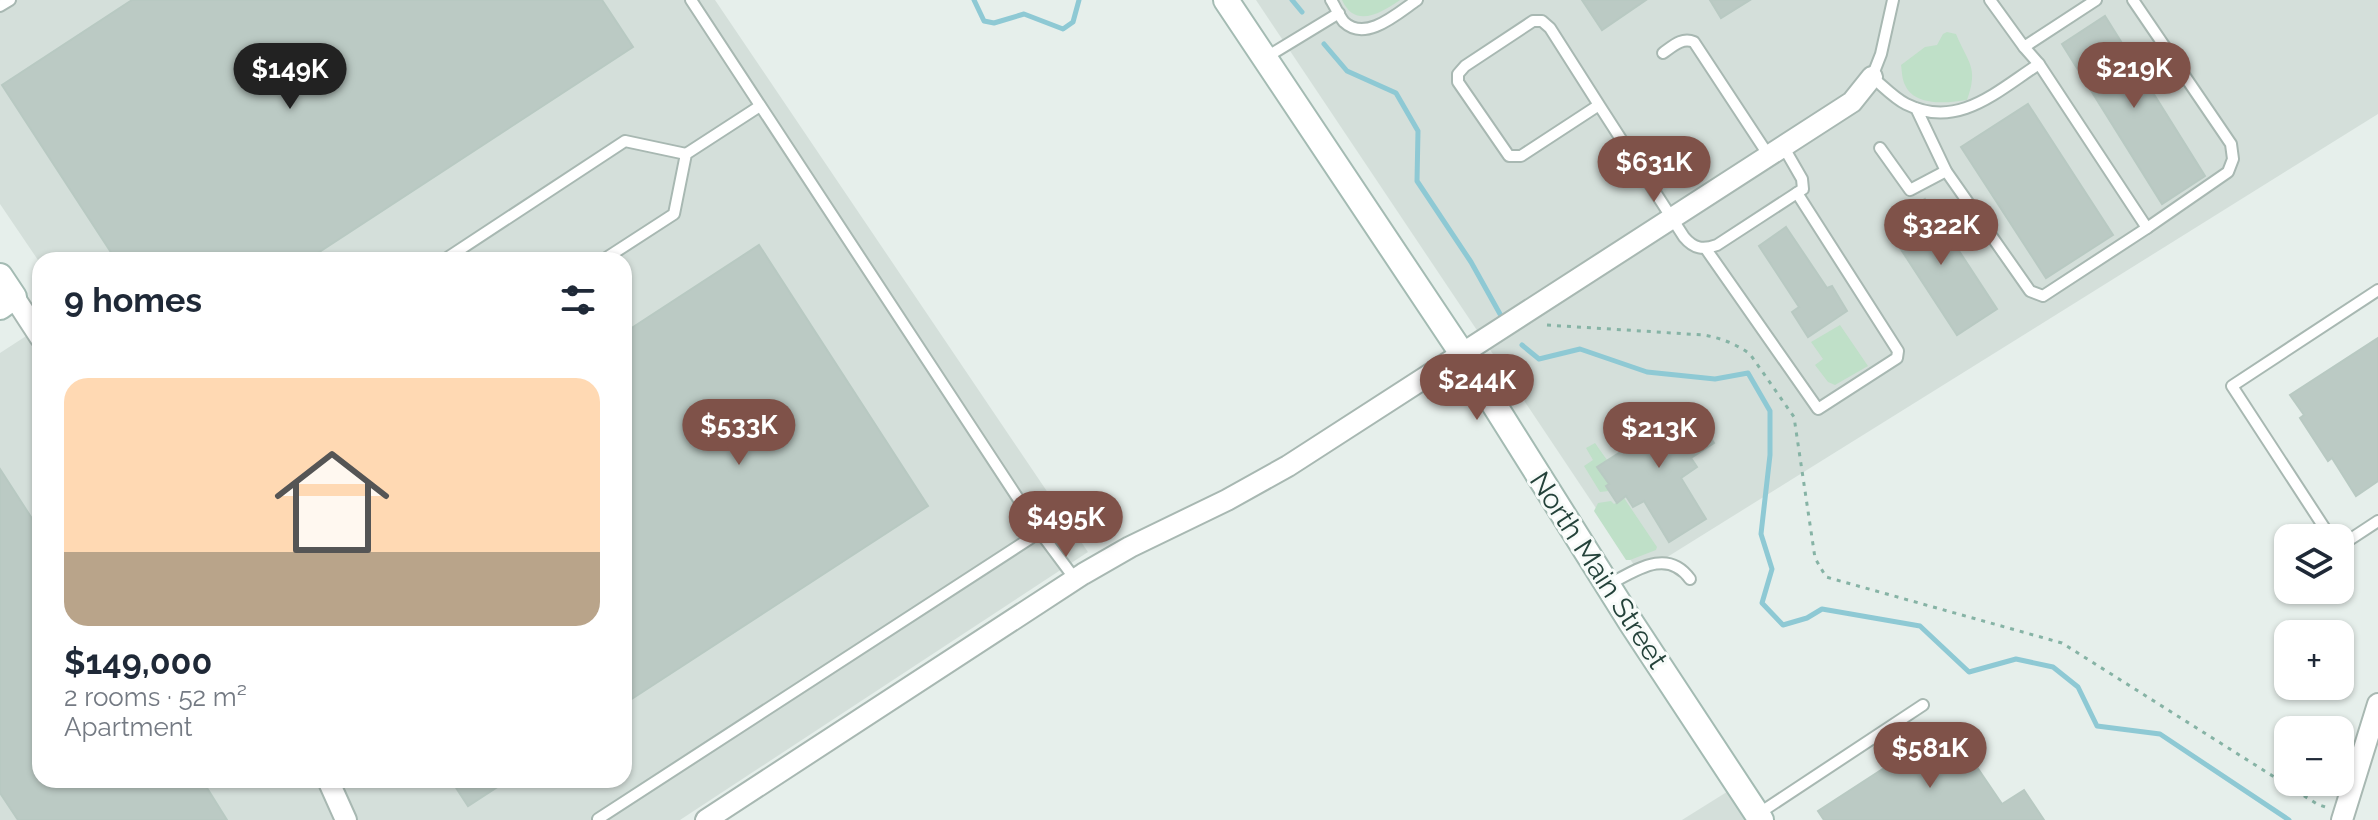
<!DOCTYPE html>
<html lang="en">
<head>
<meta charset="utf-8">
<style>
  :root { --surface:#fff; --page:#f2f2f3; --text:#1f2937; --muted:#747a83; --accent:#7f5249 }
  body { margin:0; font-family:Raleway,sans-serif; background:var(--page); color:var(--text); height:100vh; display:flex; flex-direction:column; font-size:30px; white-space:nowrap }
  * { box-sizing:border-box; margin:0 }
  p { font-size:26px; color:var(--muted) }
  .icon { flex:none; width:44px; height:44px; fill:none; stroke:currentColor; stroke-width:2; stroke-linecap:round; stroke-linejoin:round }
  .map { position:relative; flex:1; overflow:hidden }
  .side { position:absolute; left:32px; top:252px; width:600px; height:536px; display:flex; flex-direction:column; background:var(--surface); border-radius:24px; box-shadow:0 2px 6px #0004 }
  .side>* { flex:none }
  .controls { position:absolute; left:2274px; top:524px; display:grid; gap:16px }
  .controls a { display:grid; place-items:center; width:80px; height:80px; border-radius:16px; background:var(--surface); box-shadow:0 2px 6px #0004; font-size:40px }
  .price { position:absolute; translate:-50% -68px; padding:0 18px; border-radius:28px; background:var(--accent); color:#fff; font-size:26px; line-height:52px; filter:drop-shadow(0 2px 4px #0008) }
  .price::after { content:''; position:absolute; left:50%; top:48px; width:24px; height:18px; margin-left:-12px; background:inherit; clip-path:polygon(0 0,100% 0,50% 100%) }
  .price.current { background:#222; color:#fff }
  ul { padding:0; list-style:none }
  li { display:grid; align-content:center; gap:16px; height:424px; padding:0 32px }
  li span { display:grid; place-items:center; height:248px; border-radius:24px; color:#555 }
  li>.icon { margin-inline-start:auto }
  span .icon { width:144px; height:144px; fill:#fffc; stroke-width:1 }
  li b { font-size:34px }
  h2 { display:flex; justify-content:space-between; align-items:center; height:96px; padding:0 32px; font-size:34px }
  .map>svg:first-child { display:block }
  .built { fill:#d4dfda }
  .green { fill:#bfe0c8 }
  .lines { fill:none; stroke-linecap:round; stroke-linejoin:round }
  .stream { stroke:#8ec9d4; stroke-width:5 }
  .building { fill:#bbcac4; stroke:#b8c9c2; stroke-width:2 }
  .lane-casing { stroke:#a8b8b2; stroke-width:14 }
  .street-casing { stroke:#a8b8b2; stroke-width:24 }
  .secondary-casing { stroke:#a4bbb3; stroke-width:28 }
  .path { stroke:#86b3a5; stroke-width:3; stroke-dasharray:4 6; stroke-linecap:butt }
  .lane { stroke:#fff; stroke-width:10 }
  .street { stroke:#fff; stroke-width:20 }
  .secondary { stroke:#fff; stroke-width:24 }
  .labels { text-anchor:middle; stroke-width:6; stroke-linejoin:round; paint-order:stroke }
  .street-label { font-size:28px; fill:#24423a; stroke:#f7fbf9 }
</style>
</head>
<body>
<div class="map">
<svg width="2378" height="820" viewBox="0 0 2378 820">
  <rect width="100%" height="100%" fill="#e6efeb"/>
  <g class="built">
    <path d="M0,0H715L1088,552L680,820H0V353L40,327V780H624V260H40V263L0,204Z"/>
    <path d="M1256,0H2378V114L1640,574Z"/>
    <path d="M1738,785L1761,820H1682Z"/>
  </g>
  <g class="green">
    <path d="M1342,0H1400C1381,13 1355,29 1342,0Z"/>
    <path d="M1947,32L1956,34C1968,63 1979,67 1967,100C1948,103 1915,107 1905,85C1902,79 1902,72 1901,65L1925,47L1937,45L1943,34Z"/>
    <path d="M1840,325L1868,366L1835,385L1828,382L1815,365L1823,359L1811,342Z"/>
    <path d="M1595,443L1607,460L1598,467L1609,484L1606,487L1609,491L1600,492L1584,466L1593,460L1586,448Z"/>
    <path d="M1624,498L1657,547L1656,550L1630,560H1626L1594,511L1598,503L1611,501L1614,504Z"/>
  </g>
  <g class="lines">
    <g class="stream">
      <path d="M974,0L984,21L994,23L1024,14L1063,29L1073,22L1079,0"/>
      <path d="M1292,0L1302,12"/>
      <path d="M1324,44L1347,71L1396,93L1418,131L1417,181L1471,262L1500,314"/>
      <path d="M1522,345L1539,359L1580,349L1647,372L1715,379L1748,373L1770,411V455L1761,534L1772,569L1762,603L1783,625L1807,618L1822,609L1920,626L1969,672L2016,659L2053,667L2078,687L2097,726L2160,734L2289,820"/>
    </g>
  </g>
  <g class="building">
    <path d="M132,0H602L633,47L307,260H116L2,85Z"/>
    <path d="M1582,0H1646L1602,30Z"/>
    <path d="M1710,0H1750L1721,18Z"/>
    <path d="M2105,16L2205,176L2162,204L2062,44Z"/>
    <path d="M2028,104L2113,235L2046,278L1961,147Z"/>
    <path d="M1925,199L1997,309L1957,335L1885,225Z"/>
    <path d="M1786,227L1827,288L1832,286L1847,311L1808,337L1792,312L1799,307L1759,246Z"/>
    <path d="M759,245L928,506L624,704V333Z"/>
    <path d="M2378,338V481L2356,496L2332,458L2328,461L2300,418L2304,415L2290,395Z"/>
    <path d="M1689,406L1714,443L1691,458L1697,467L1681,478L1706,519L1669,542L1644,501L1633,507L1626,496L1617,503L1606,486L1609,484L1597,467L1622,451L1611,435L1633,420L1642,434L1649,429L1651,432Z"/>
    <path d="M0,469L40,531V780H202L227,820H18L0,793Z"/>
    <path d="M1949,726L2002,804L2024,790L2044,820H1824L1818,811Z"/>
    <path d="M451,780H508L468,806Z"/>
  </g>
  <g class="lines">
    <g class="lane-casing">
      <g id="lane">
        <path d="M691,0L1040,532L1075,579"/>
        <path d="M1331,0C1335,6 1339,16 1344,22C1366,43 1399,12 1417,0"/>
        <path d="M1893,0L1881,54L1872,77C1883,86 1894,98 1906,104C1958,130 1997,91 2039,64L2147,228L2043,296L2030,291L1946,171L1916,108"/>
        <path d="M1990,0L2024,47L2096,0"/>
        <path d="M2133,0L2231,144L2233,159L2228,172L2147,228"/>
        <path d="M0,6L10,0"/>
        <path d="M2024,47L2039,64"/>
        <path d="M1663,53C1673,46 1682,37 1694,42L1769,156"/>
        <path d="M1265,58L1339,13"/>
        <path d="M1599,105L1550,28L1542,21H1533L1465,66L1458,74V82L1509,156H1521L1599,105L1684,237C1694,249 1703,250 1717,245L1803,189L1802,179L1783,146"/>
        <path d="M1880,148L1910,190L1946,171"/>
        <path d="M1706,249L1818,409L1897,358L1898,351L1797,193"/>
        <path d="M444,260L625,141L686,154"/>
        <path d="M603,260L674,214L686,154L760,106"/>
        <path d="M2331,538L2232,386L2378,290"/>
        <path d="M2340,546L2378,521"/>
        <path d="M1608,585C1635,571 1667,547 1690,579"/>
        <path d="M1758,814L1923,705"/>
        <path d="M598,819L1040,532"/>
      </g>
    </g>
    <g class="street-casing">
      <g id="street">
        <path d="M14,297L40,337"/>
        <path d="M328,780L346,820"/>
        <path d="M706,820L1083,574L1130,547L1227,500L1288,466L1852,102L1872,77"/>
        <path d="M2342,820L2378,704"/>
      </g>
    </g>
    <g class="secondary-casing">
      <g id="secondary">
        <path d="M1226,0L1463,355L1632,624L1761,820"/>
        <path d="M0,276L14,297L0,307"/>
      </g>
    </g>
    <path class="path" d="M1547,325L1704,335C1721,338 1736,344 1750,354L1794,417L1815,558L1826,577L2062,643L2317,804L2328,808"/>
    <use href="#lane" class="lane"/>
    <use href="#street" class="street"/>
    <use href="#secondary" class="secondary"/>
  </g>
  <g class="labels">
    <g class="street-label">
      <text transform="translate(1599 570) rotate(57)" y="10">North Main Street</text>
    </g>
  </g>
</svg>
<div class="controls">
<a><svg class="icon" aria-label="layers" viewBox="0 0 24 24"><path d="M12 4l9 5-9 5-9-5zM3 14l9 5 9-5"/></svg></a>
<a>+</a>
<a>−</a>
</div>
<b class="price" style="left:2134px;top:110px">$219K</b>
<b class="price current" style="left:290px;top:111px">$149K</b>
<b class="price" style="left:1654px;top:204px">$631K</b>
<b class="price" style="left:1941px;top:267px">$322K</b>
<b class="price" style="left:1477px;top:422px">$244K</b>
<b class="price" style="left:739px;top:467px">$533K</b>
<b class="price" style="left:1659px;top:470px">$213K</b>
<b class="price" style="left:1066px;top:559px">$495K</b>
<b class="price" style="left:1930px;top:790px">$581K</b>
<section class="side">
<h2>9 homes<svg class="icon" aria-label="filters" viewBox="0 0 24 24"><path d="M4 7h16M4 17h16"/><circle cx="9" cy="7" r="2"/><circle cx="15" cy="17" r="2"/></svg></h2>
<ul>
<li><span style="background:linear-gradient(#ffd9b3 70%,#b9a48a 0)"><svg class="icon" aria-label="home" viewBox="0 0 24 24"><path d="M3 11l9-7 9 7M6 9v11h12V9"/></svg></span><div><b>$149,000</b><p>2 rooms · 52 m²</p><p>Apartment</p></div></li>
</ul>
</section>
</div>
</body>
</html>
